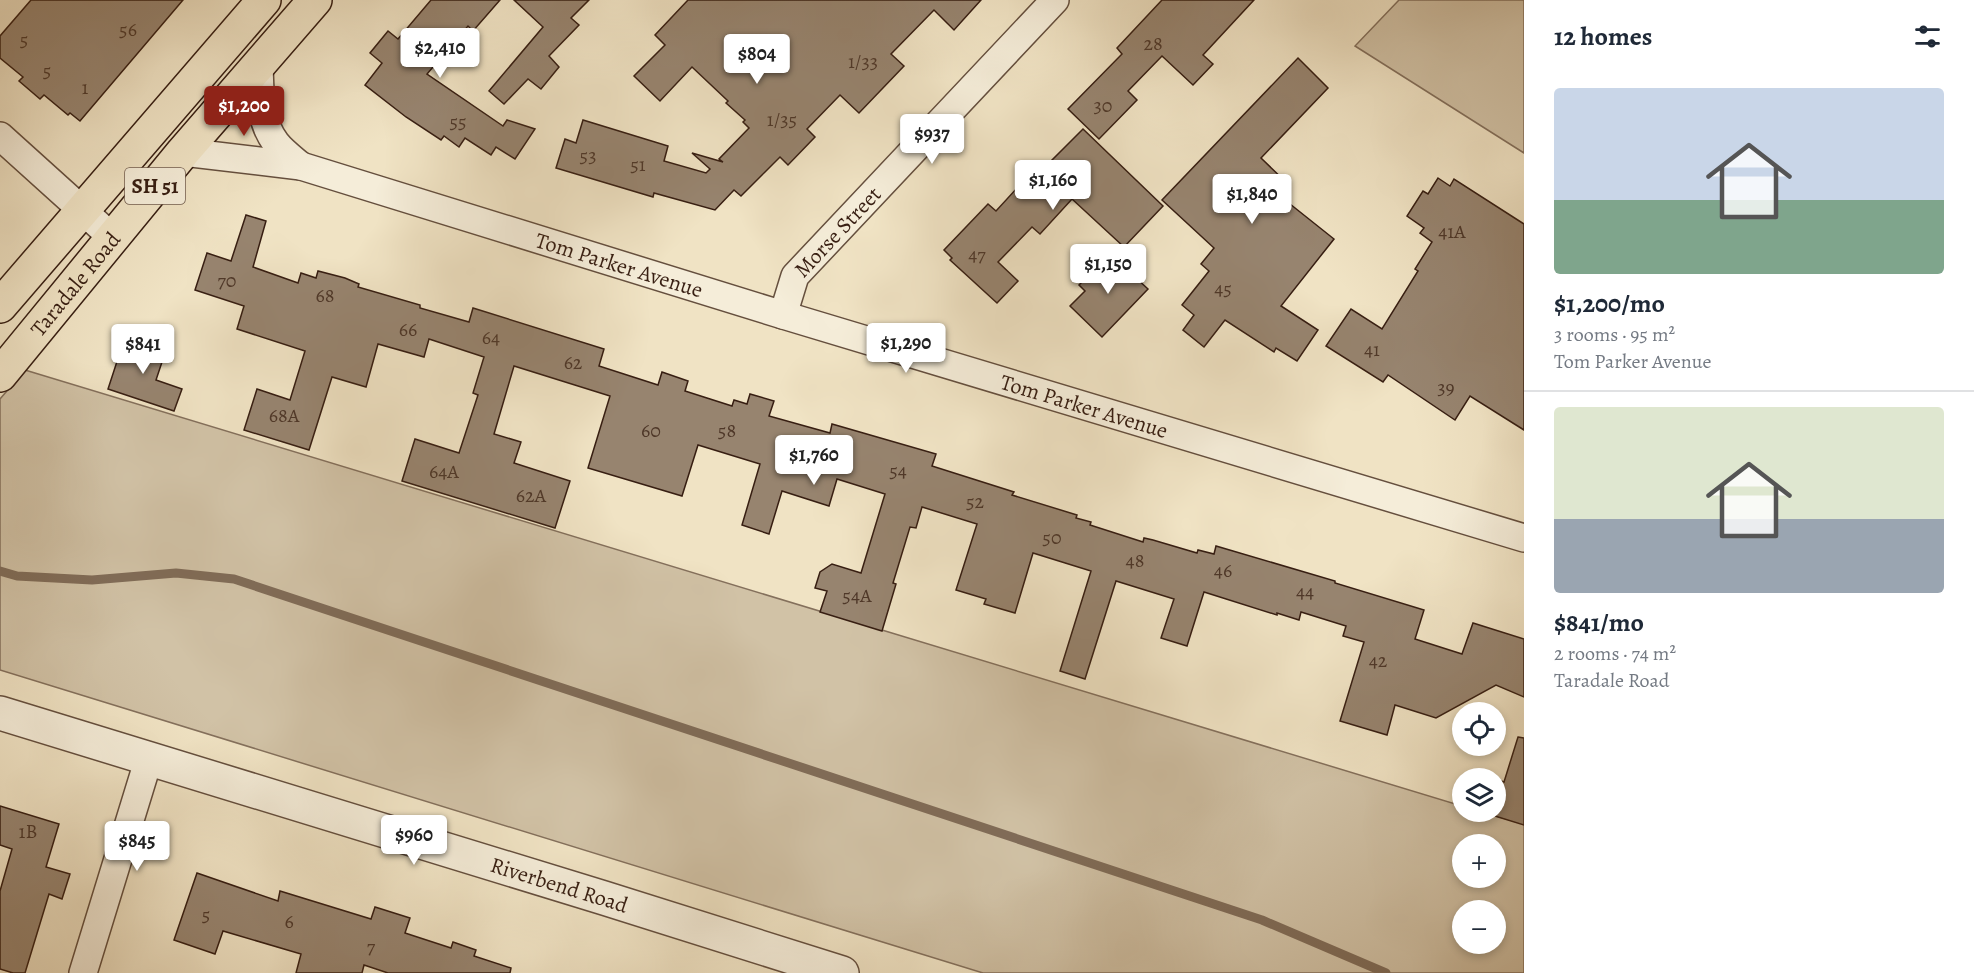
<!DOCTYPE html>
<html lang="en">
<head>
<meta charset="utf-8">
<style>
  :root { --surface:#fff; --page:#f2f2f3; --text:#1f2937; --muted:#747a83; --line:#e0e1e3; --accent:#8f2418 }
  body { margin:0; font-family:Alegreya,serif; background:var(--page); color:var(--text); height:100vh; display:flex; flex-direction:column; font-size:22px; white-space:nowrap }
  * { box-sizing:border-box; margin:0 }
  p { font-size:20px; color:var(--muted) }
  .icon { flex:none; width:33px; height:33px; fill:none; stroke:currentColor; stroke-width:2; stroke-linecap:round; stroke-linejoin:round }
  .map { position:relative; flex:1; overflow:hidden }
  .sheet { display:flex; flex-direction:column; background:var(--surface); width:450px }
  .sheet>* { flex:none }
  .tools { position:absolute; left:1452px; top:702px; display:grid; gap:12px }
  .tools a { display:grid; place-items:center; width:54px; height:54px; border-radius:50%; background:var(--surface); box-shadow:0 3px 9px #0003; font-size:30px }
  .price { position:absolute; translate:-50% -51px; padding:0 14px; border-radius:6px; background:#fff; color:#222; font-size:20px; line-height:39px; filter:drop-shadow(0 2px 3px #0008) }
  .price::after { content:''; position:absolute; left:50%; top:36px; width:18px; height:14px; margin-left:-9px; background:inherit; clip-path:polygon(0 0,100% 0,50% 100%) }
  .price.selected { background:var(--accent); color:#fff }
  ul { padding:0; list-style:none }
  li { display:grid; align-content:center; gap:12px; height:318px; padding:0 30px }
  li+li { border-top:2px solid var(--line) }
  li span { display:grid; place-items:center; height:186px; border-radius:6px; color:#555 }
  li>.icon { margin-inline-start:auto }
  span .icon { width:108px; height:108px; fill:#fffc; stroke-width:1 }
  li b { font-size:26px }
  h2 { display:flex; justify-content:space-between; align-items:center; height:72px; padding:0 30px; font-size:26px }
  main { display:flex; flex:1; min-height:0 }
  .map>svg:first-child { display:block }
  .green { fill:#d1c2a6; stroke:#84705c; stroke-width:1.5; fill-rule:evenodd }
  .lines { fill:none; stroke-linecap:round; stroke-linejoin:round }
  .stream { stroke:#806c58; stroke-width:9 }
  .building { fill:#97846f; stroke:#371e12; stroke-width:1.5 }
  .minor-casing { stroke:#654f3e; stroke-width:30 }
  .tertiary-casing { stroke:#654f3e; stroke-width:36 }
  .trunk-casing { stroke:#371e12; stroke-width:36 }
  .minor { stroke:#f5edd9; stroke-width:27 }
  .tertiary { stroke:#f5edd9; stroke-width:33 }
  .trunk { stroke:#f0e3c4; stroke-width:33 }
  .labels { text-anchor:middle; stroke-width:6; stroke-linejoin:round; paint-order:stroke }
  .number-label { font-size:20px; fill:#4f3829 }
  .shield { fill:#f5edd9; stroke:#705c4e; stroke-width:1.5 }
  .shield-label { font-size:21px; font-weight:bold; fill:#371e12 }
  .street-label { font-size:22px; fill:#371e12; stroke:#f5edd9 }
</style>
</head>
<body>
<main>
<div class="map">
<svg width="1524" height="973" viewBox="0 0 1524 973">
  <rect width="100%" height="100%" fill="#f0e3c4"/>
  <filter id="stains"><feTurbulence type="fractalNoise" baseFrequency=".00333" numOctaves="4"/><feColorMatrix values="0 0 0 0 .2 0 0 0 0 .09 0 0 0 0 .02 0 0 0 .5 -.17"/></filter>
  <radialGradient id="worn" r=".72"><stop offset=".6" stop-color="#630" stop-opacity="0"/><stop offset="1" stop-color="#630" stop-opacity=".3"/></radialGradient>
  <g class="green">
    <path d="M1399,0H1524V153L1355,46Z"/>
    <path d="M25,370L1462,806V812H1482L1524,824V973H983L0,670V399ZM1462,844H1496V878H1462ZM1462,910H1496V944H1462Z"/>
  </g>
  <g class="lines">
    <path class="stream" d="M0,571L17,576L92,580L176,573L234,579L1262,920L1386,973"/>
  </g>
  <g class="building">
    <path d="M31,0H183L80,121L70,113L68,115L44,95L40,99L19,81L23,77L0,58V36Z"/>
    <path d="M431,0H500L473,31L468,26L427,74L503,126L507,120L535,129L515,159L496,147L491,155L465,138L459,147L444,136L441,140L406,117L365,85L382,63L370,53L388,31L398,39Z"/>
    <path d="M514,0H589L571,18L579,25L549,56L559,67L541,89L528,79L504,104L489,91L543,27Z"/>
    <path d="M688,0H981L954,30L934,10L891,54L904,66L859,113L840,95L807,129L815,137L788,165L780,157L741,196L734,190L715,210L654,193L653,197L556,168L565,139L576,143L583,120L668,146L664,161L706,173L710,169L692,153L723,162L719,159L749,128L743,122L745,120L726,103L728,101L692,67L660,101L634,76L665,45L655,35Z"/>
    <path d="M1162,0H1254L1203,55L1213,64L1193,85L1162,56L1128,91L1137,100L1099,139L1068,109L1122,54L1117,48Z"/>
    <path d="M1298,58L1328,88L1261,158L1290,186L1280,196L1334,239L1281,306L1318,330L1297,361L1276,348L1274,352L1225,320L1204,347L1183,330L1194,315L1182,305L1209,271L1201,264L1214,248L1162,200Z"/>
    <path d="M1083,129L1163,206L1124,247L1072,199L1040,234L1032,227L998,262L1018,281L997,303L950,260L952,258L944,250L988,204L996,211L1018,187L1020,189L1046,161L1049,163Z"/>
    <path d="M1438,178L1450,186L1454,179L1524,224V430L1470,396L1455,420L1388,375L1383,382L1326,346L1351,309L1382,329L1418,271L1415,269L1432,242L1420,233L1424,228L1407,216L1423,191L1428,194Z"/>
    <path d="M246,215L266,221L253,267L298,283L301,273L316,278L318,271L345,278L359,284L358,287L420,305V308L469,322L473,308L604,349L599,366L658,385L662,372L688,381L685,391L732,406L734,400L747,404L750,394L774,401L769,416L830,433L832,424L936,454L932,466L1014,492L1012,495L1077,515L1076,518L1091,522L1090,525L1143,542L1144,538L1153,540L1197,553L1198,550L1214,554L1216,546L1335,581V583L1424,610L1415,639L1462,654L1473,623L1524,639V697L1496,685L1436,718L1395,705L1387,735L1340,721L1364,642L1343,636L1346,626L1301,612L1299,620L1277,613V615L1204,592L1187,646L1161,638L1174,599L1116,581L1085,679L1060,671L1091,571L1033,553L1015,613L984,604L986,599L956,590L977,524L922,507L916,528L910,527L893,583L896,584L882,631L820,612L827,591L815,588L820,572L832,564L861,573L885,494L837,479L829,506L782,491L769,534L742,525L760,464L698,445L682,496L588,468L610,396L514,366L494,434L521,442L514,463L570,481L555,528L402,481L415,439L459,453L478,395L473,393L484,357L429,339L424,357L378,344L366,387L332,377L309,450L244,430L257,389L290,400L305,351L237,329L244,306L195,290L207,253L231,261Z"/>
    <path d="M1110,254L1148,289L1102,337L1070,306L1085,291L1079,285Z"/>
    <path d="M125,337L166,350L156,380L182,389L174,411L108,389Z"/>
    <path d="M1518,737L1524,738V825L1482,812H1496V779L1504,782Z"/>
    <path d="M0,806L59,824L46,867L70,874L62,899L49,894L25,973H13L0,969V891L12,849L0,845Z"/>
    <path d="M197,873L278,901L280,891L371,919L375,907L410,918L405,933L451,948L453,942L476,950L474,956L511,968L510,973H388L364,965L362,973H296L301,954L223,931L215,954L174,940Z"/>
  </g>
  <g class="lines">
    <g class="minor-casing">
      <g id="minor">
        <path d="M259,65C260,92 259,121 276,143C283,152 293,159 301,166"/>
        <path d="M0,136L113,238"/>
        <path id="s1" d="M183,152L301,166L783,315L1524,538"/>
        <path id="s2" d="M783,315L795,276L1055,0"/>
        <path d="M83,973L149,758"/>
      </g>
    </g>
    <g class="tertiary-casing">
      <g id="tertiary">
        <path id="s3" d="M0,713L604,898L842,973"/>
      </g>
    </g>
    <g class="trunk-casing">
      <g id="trunk">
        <path d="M0,306L264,0"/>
        <path id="s4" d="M0,375L183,152L315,0"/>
      </g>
    </g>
    <use href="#minor" class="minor"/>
    <use href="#tertiary" class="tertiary"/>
    <use href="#trunk" class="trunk"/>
  </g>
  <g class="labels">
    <g class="number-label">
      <text x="128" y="36">56</text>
      <text x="24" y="46">5</text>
      <text x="1153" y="50">28</text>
      <text x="863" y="68">1/33</text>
      <text x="47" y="77">5</text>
      <text x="85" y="94">1</text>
      <text x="1103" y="112">30</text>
      <text x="782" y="126">1/35</text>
      <text x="458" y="128">55</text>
      <text x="588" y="162">53</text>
      <text x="638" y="171">51</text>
      <text x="1452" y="238">41A</text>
      <text x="977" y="261">47</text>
      <text x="227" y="287">70</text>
      <text x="1223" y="295">45</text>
      <text x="325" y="302">68</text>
      <text x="408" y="336">66</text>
      <text x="491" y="344">64</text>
      <text x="1372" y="356">41</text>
      <text x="573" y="369">62</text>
      <text x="1446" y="394">39</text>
      <text x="284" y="422">68A</text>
      <text x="651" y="437">60</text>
      <text x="727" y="437">58</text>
      <text x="898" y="477">54</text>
      <text x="444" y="478">64A</text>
      <text x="531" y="502">62A</text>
      <text x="975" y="508">52</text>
      <text x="1052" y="544">50</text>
      <text x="1135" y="567">48</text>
      <text x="1223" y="577">46</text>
      <text x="1305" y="598">44</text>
      <text x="857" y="602">54A</text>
      <text x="1378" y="667">42</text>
      <text x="28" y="838">1B</text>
      <text x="206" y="921">5</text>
      <text x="289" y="928">6</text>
      <text x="371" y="953">7</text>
    </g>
    <rect class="shield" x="125" y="168" width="60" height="36" rx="4.5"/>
    <g class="shield-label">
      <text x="155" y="193">SH 51</text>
    </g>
    <g class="street-label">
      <text dy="8" stroke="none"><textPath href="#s2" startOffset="102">Morse Street</textPath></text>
      <text dy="8" stroke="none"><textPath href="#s1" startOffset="452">Tom Parker Avenue</textPath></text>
      <text dy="8" stroke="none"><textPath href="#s4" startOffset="118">Taradale Road</textPath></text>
      <text dy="8" stroke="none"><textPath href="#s1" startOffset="938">Tom Parker Avenue</textPath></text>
      <text dy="8" stroke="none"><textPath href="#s3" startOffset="585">Riverbend Road</textPath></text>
    </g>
  </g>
  <rect width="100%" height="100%" filter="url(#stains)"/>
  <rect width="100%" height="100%" fill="url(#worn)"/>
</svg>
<div class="tools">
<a><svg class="icon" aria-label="locate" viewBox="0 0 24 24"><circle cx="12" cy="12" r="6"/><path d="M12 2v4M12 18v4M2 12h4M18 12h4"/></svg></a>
<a><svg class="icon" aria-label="layers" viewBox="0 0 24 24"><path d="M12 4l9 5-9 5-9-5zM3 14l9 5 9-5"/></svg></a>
<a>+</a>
<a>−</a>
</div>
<b class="price" style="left:440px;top:79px">$2,410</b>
<b class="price" style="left:757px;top:85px">$804</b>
<b class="price selected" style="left:244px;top:137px">$1,200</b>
<b class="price" style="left:932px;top:165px">$937</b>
<b class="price" style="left:1053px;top:211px">$1,160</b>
<b class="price" style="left:1252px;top:225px">$1,840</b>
<b class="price" style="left:1108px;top:295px">$1,150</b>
<b class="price" style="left:906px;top:374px">$1,290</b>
<b class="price" style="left:143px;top:375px">$841</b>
<b class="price" style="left:814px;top:486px">$1,760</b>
<b class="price" style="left:414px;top:866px">$960</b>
<b class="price" style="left:137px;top:872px">$845</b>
</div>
<section class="sheet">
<h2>12 homes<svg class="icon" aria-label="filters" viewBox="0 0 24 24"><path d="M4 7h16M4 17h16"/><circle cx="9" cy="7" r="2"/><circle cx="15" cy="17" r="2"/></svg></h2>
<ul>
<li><span style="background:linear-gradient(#c9d6e8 60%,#7fa58c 0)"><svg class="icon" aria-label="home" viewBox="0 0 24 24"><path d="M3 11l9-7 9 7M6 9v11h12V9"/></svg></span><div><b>$1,200/mo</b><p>3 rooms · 95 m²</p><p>Tom Parker Avenue</p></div></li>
<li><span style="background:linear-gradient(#dfe7d0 60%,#9aa5b1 0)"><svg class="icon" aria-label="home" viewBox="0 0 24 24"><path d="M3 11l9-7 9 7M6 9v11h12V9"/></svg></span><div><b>$841/mo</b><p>2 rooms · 74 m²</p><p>Taradale Road</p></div></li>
</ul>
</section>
</main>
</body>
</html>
